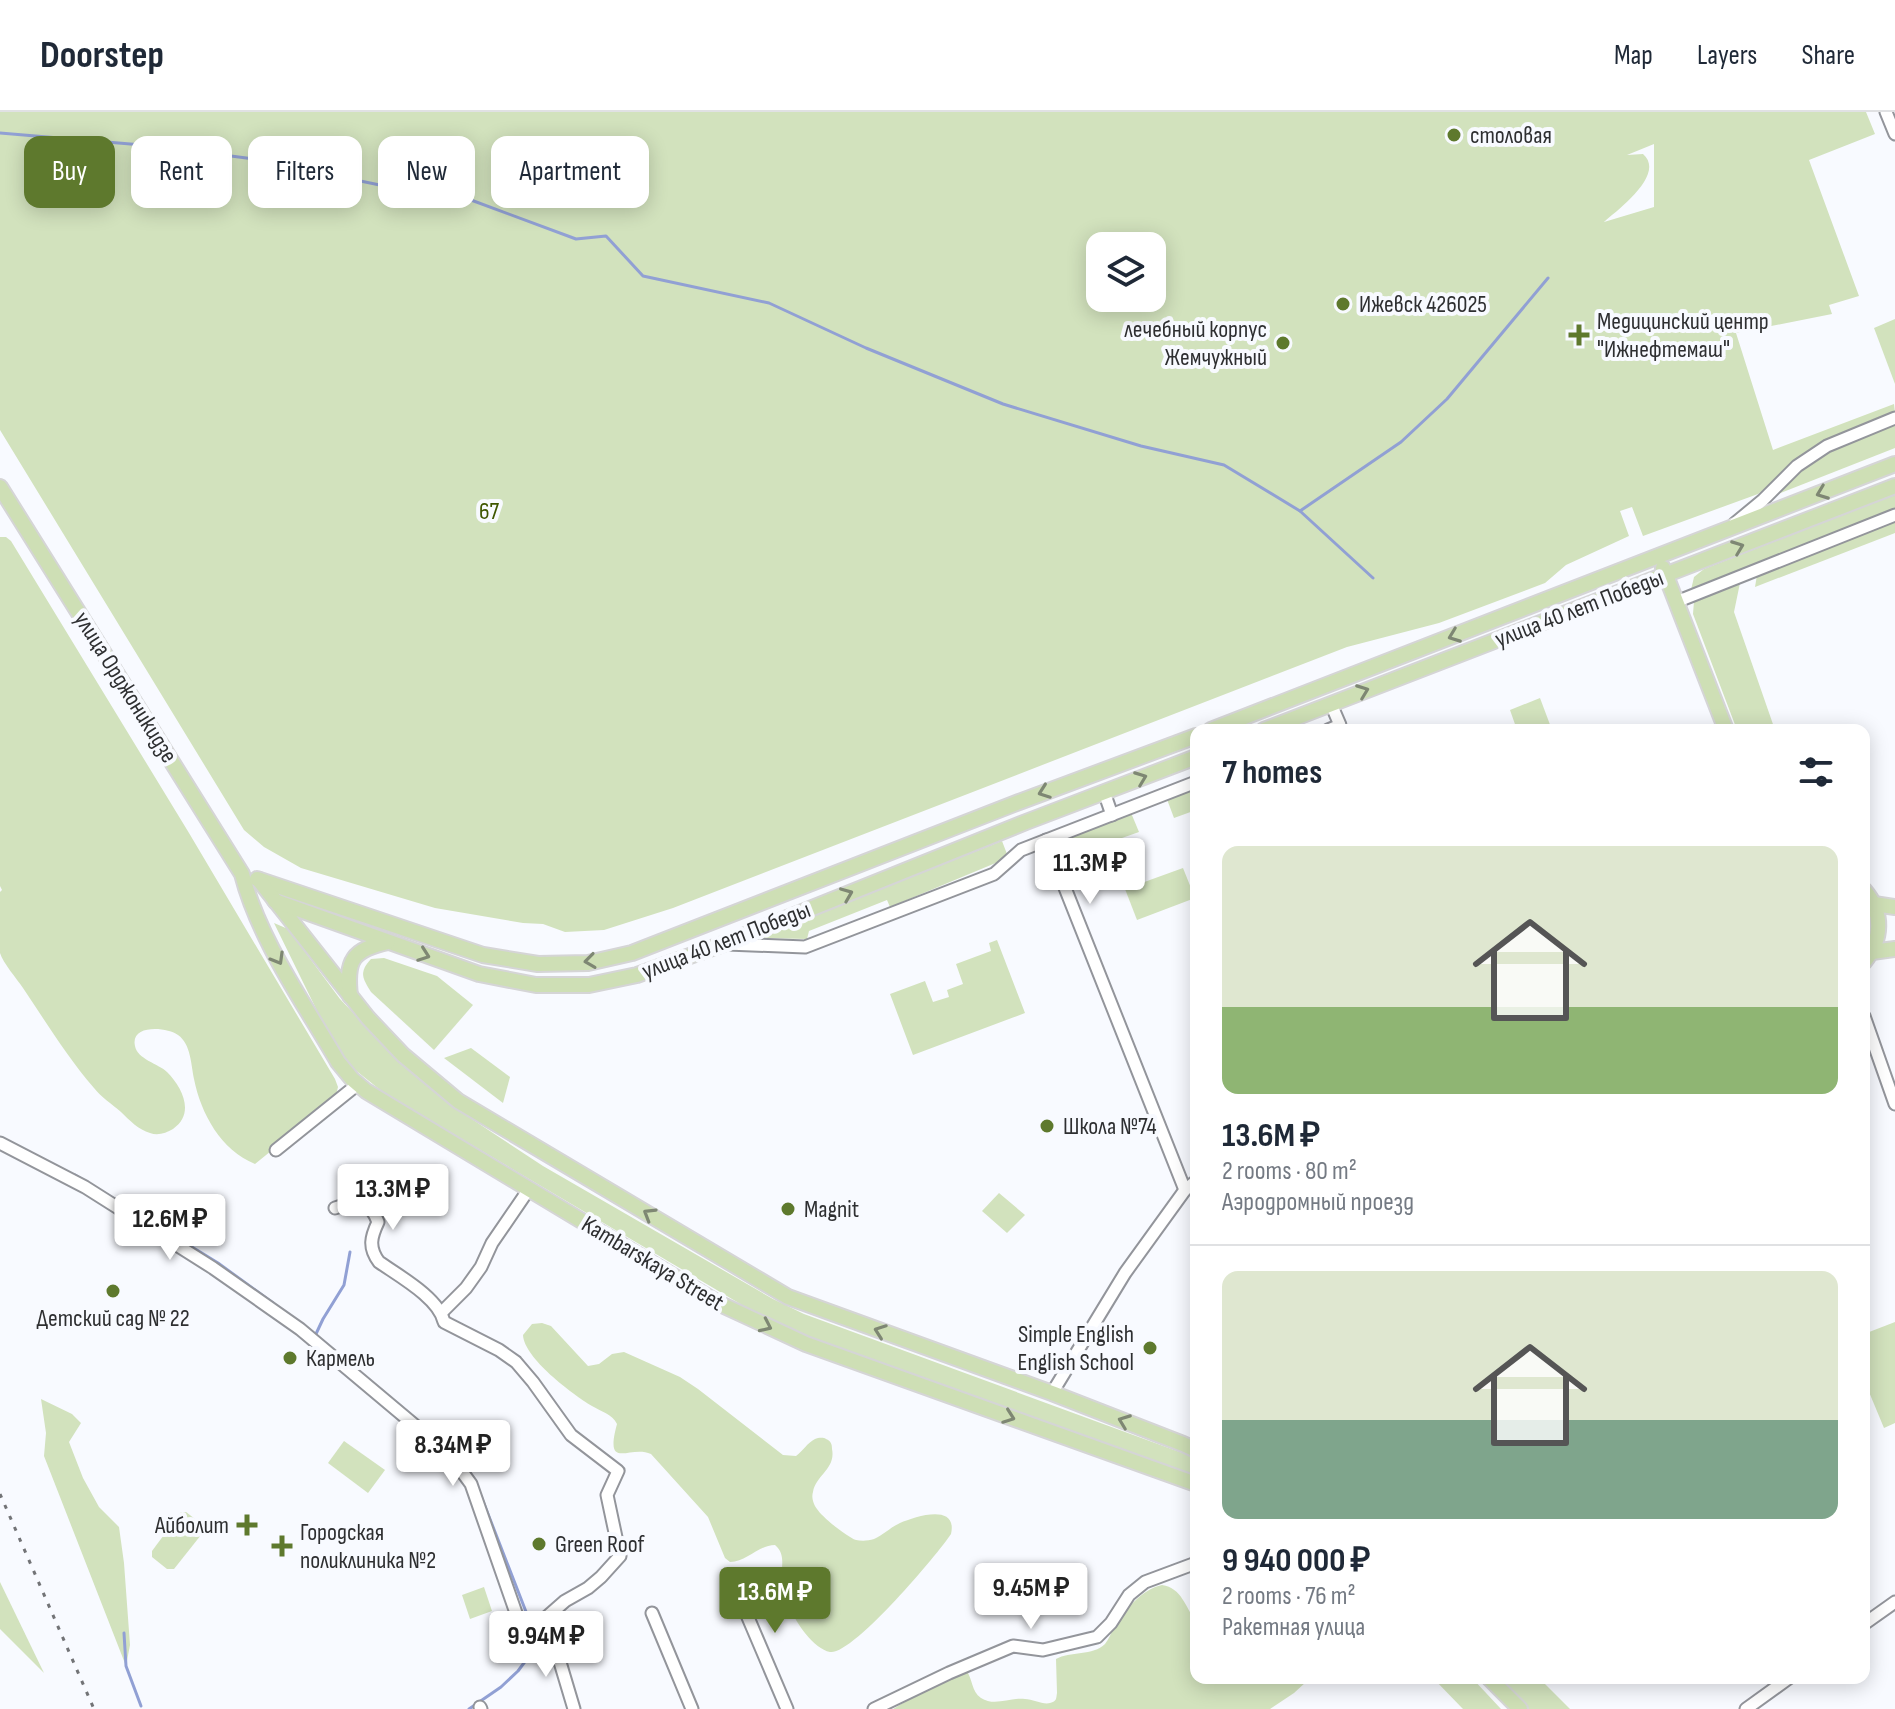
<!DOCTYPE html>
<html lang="en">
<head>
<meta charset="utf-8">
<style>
  :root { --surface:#fff; --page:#f6f6f7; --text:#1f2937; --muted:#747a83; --line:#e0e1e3; --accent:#5e792d }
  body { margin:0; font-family:"Sofia Sans Condensed",sans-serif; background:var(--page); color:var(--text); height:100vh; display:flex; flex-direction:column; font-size:30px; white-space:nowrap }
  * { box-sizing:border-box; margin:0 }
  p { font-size:26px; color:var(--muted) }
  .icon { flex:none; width:44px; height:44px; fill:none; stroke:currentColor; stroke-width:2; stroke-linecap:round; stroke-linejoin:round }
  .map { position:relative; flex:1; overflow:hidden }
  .drawer { position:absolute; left:1190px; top:612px; width:680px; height:960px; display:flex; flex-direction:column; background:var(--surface); border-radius:16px; box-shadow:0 4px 20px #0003 }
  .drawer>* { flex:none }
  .top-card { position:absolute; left:24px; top:24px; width:760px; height:72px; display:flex; gap:16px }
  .tools { position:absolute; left:1086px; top:120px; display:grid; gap:16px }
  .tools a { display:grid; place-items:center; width:80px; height:80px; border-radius:16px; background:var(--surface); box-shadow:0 4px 20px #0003; font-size:40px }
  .price { position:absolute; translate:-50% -68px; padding:0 18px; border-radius:8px; background:#fff; color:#222; font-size:26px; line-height:52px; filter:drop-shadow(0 2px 4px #0008) }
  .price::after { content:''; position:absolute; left:50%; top:48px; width:24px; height:18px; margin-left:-12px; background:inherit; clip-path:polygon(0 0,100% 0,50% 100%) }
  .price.current { background:var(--accent); color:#fff }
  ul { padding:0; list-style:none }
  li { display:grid; align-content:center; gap:16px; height:424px; padding:0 32px }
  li+li { border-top:2px solid var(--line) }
  li span { display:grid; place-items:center; height:248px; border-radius:16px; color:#555 }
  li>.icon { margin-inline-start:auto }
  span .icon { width:144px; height:144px; fill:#fffc; stroke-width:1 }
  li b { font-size:34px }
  h2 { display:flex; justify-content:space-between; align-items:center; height:96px; padding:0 32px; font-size:34px }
  .pill { padding:0 28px; border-radius:16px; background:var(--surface); box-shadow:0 4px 20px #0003; font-size:28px; line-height:72px }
  .pill.current { background:var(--accent); color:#fff }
  header { display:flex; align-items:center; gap:48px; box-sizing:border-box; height:112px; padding:0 40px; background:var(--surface); border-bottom:2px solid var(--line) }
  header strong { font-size:38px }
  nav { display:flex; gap:44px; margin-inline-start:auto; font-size:28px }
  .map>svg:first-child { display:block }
  .green { fill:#d2e2bd; fill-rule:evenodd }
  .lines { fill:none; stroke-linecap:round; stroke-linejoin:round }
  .stream { stroke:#91a0d4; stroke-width:3 }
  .minor-casing { stroke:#93959b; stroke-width:15 }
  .major-casing { stroke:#d5d5d6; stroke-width:18 }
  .minor { stroke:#fff; stroke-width:11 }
  .major { stroke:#cedfb5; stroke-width:14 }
  .rail { stroke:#727376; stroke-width:3; stroke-dasharray:4 8; stroke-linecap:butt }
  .oneway { stroke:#7e8773 }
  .poi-dot { fill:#5e792d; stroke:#f8faff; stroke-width:3 }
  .labels { text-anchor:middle; stroke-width:8; stroke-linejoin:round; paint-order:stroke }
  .poi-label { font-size:24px; fill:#2e2f31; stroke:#f8faff; text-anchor:start }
  .park-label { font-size:24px; fill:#3e5600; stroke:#f8faff }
  .street-label { font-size:24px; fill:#2e2f31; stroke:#f8faff }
</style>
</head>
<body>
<header>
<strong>Doorstep</strong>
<nav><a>Map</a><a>Layers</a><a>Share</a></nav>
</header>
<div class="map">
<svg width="1895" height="1597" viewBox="0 0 1895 1597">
  <rect width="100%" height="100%" fill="#f8faff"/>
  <g class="green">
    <path d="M0,0H1866L1875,22L1809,48L1859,184L1829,193L1832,202L1736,221L1773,338L1894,292L1895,301L1824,330L1758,382L1643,424L1632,395L1620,399L1629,424L1566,453L1545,471L1439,511L1347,535L673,796L604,818L565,820L543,812L523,811L435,796L301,756L264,735L244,718L0,318ZM1654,32V95L1604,110C1619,97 1666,62 1643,42L1627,43ZM1100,134H1152V186H1100Z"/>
    <path d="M1895,207V272L1874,216Z"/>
    <path d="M1895,306V336L1763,388L1797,354Z"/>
    <path d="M1895,382V398L1691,478L1694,465L1704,457Z"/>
    <path d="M1895,410V421L1755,475L1757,463Z"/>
    <path d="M0,425H6L11,429L189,721L335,967L338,975L335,987L255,1052C221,1038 201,1002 194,967C191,953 191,932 178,923C167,915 130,912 135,934C137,947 159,952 167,960C183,976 195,1002 173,1017C166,1021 158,1024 150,1021C139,1018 129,1008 121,1000C112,992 101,985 94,976C67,945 46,910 23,876C17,867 3,851 0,841C0,836 0,828 0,823C0,809 0,794 0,780L2,778L0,774Z"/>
    <path d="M1740,471L1734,500L1775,618H1737L1693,502L1694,489Z"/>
    <path d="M1540,586L1552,618H1517L1510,598Z"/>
    <path d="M1196,670V698L1174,706L1165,682Z"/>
    <path d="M1129,696L1139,720L1054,750L1046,728Z"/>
    <path d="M1002,729L1007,742L998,750L890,795L887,788L809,819L807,827L756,826Z"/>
    <path d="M1183,756L1195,786L1137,808L1125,777Z"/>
    <path d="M274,811L288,817L340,887L401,951L452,994L543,1054L773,1187L804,1202L1196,1346V1365L797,1220L759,1203L384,981L349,953L326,917Z"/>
    <path d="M997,828L1025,901L913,943L890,882L925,869L933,890L949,885L947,878L963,872L956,852L991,839L989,831Z"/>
    <path d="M384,846L437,864L473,893L434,938L371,880C362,866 359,860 371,847Z"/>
    <path d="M471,936L510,965L503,991L444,946Z"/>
    <path d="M999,1081L1025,1103L1007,1121L982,1099Z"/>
    <path d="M1895,1210V1311L1884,1316L1864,1268V1222Z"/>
    <path d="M542,1211L551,1214L588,1254L599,1252L612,1242L624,1240L680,1265L698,1277L783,1343L796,1344C803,1339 807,1331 815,1327C818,1326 823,1325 826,1327C831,1329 832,1332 832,1337C836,1357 816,1363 813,1380C811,1386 814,1393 817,1397C822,1405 847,1425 856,1428C861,1429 868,1429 874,1427C883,1423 891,1415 900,1411C916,1404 958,1391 951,1422C938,1442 852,1544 830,1540C814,1537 796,1511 790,1496C787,1487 783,1477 782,1467C781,1454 786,1442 775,1433C758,1433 747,1450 730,1450L725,1446L708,1405L651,1342C630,1332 604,1360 617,1312C612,1302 602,1300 592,1294C572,1282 524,1246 523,1223L532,1212Z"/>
    <path d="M41,1287L72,1302L81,1311L69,1330L83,1366L99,1395L119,1415L124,1451L130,1533L126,1554L44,1344L46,1321Z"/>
    <path d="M344,1329L385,1358L368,1381L328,1351Z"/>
    <path d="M181,1400H186L204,1414L201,1423L174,1457H167L152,1445V1439Z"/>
    <path d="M0,1470L44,1561L0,1517Z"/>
    <path d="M1162,1473C1182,1476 1185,1495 1196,1509V1566H1303L1306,1570L1294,1581L1270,1597H893L958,1558H966C973,1567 971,1579 981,1586C995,1595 1010,1585 1025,1587C1033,1587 1043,1593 1050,1591C1057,1589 1056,1587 1057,1581L1056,1547C1070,1539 1093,1544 1105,1532C1109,1527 1111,1521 1114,1515C1124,1499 1142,1477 1162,1473Z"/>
    <path d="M484,1475L492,1499L470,1507L462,1483Z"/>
    <path d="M1433,1566H1472L1501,1597H1463Z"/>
    <path d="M1499,1566H1539L1570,1597H1529Z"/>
  </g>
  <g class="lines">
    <g class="stream">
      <path d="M0,21L154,34L254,47L399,77L471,88L576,127L606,124L643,164L769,191L866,236L1003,292L1141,334L1224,353L1300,399L1373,466"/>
      <path d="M1300,399L1401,330L1447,287L1548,166"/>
      <path d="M75,1063L218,1151L273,1191"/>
      <path d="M315,1224L323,1207L344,1173L350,1140"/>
      <path d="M400,1294L456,1341"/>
      <path d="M467,1356L473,1366"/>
      <path d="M481,1384L530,1510"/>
      <path d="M124,1521L126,1554L141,1594"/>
      <path d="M469,1597L501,1575L518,1559L538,1532L535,1522"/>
    </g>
    <g class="minor-casing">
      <g id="minor">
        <path d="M1886,0L1895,22"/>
        <path d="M1734,412L1763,388L1797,354L1827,334L1895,306"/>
        <path d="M1676,490L1895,403"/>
        <path d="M1328,618L1340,613L1331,592"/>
        <path d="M1104,680L1112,703"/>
        <path d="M1046,728L1185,1078"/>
        <path d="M727,832L805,835L994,762L1021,738L1196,670"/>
        <path d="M1864,904L1895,992"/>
        <path d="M0,1031L85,1075L213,1156L300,1217L449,1342L471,1372L523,1521L540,1511L554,1530L574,1597"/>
        <path d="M276,1038L358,972"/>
        <path d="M335,1096C358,1088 368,1085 378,1110C371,1125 368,1135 379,1150C399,1164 439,1186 444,1210L499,1238L516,1250L533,1270L571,1323L618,1359L607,1383L620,1444L601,1465L588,1476L565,1489L540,1511"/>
        <path d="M442,1200L466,1176L481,1155L492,1131L529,1077"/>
        <path d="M1052,1281L1125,1161L1185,1078L1196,1069"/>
        <path d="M730,1463L787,1597"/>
        <path d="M652,1501L692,1597"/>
        <path d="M1864,1512L1895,1490"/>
        <path d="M480,1595L481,1597"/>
        <path d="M874,1597L949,1561L1013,1534L1043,1538L1097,1525L1111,1511L1129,1483L1145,1470L1196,1451"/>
        <path d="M1746,1597L1789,1566"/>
      </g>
    </g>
    <g class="major-casing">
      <g id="major">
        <path d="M0,375L242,762C259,828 304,891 338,950L352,967L366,979L718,1191L806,1232L1196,1372"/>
        <path d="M1663,456L1726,618"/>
        <path d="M1211,618L1895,352"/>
        <path d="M1264,618L1895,374"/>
        <path d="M257,767L483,843L538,852L588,851L632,841L1019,690L1196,624"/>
        <path d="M259,768L368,906L403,943L458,989L788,1185L1052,1281L1183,1332L1196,1338"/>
        <path d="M1864,778C1884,801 1882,828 1864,850"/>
        <path d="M275,789L479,862L536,873H589L637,863L723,832L1026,710L1196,645"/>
        <path d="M1874,792L1895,795"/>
        <path d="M1872,840L1895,837"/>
        <path d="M350,884C346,848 352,838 388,830"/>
        <path d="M1489,1566L1520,1597"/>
      </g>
    </g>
    <use href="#minor" class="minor"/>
    <use href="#major" class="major"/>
    <path class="rail" d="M0,1382L94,1597"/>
  </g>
  <defs><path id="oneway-chevron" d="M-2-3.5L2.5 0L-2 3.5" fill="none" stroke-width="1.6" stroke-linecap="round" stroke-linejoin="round" transform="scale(2)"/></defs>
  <g class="oneway">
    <use href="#oneway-chevron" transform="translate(1822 381) rotate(159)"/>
    <use href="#oneway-chevron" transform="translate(1738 435) rotate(-21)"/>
    <use href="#oneway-chevron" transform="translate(1454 524) rotate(159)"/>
    <use href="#oneway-chevron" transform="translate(1363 579) rotate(-21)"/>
    <use href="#oneway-chevron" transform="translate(1141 666) rotate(-21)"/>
    <use href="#oneway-chevron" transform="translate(1044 680) rotate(160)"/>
    <use href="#oneway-chevron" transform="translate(847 782) rotate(-22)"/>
    <use href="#oneway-chevron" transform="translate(424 843) rotate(20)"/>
    <use href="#oneway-chevron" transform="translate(278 847) rotate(60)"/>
    <use href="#oneway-chevron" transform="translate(590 849) rotate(172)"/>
    <use href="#oneway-chevron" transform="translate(649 1102) rotate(-149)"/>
    <use href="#oneway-chevron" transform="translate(766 1214) rotate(25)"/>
    <use href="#oneway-chevron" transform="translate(880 1219) rotate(-160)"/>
    <use href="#oneway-chevron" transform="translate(1009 1305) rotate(20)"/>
    <use href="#oneway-chevron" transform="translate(1124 1309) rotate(-159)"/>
  </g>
  <g class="poi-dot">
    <circle cx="1454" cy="23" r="8"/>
    <circle cx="1343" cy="192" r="8"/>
    <path d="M1575 211h8v8h8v8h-8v8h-8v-8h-8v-8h8z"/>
    <circle cx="1283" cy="231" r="8"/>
    <circle cx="1047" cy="1014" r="8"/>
    <circle cx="788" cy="1097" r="8"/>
    <circle cx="113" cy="1179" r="8"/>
    <circle cx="1150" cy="1236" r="8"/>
    <circle cx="290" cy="1246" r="8"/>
    <path d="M243 1401h8v8h8v8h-8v8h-8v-8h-8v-8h8z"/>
    <circle cx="539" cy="1432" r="8"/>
    <path d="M278 1422h8v8h8v8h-8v8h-8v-8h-8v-8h8z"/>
  </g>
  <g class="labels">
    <g class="poi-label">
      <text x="1470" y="31">столовая</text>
      <text x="1359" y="200">Ижевск 426025</text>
      <text x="1597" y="217">Медицинский центр<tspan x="1597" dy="28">"Ижнефтемаш"</tspan></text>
      <text x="1267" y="225" text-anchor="end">лечебный корпус<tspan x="1267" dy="28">Жемчужный</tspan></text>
      <text x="1063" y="1022">Школа №74</text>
      <text x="804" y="1105">Magnit</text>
      <text x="113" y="1214" text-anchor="middle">Детский сад № 22</text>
      <text x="1134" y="1230" text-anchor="end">Simple English<tspan x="1134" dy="28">English School</tspan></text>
      <text x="306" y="1254">Кармель</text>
      <text x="229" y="1421" text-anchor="end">Айболит</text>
      <text x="300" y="1428">Городская<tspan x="300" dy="28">поликлиника №2</tspan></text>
      <text x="555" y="1440">Green Roof</text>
    </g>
    <g class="park-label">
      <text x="489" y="407">67</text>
    </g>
    <g class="street-label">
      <text transform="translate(1579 496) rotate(-21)" y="8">улица 40 лет Победы</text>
      <text transform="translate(126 575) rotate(58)" y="8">улица Орджоникидзе</text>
      <text transform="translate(726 828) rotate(-21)" y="8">улица 40 лет Победы</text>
      <text transform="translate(653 1151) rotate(31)" y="8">Kambarskaya Street</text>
    </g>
  </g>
</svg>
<div class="tools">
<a><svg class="icon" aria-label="layers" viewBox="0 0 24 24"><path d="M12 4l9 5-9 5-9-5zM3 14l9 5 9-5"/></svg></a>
</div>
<b class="price" style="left:1090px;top:794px">11.3M ₽</b>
<b class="price" style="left:393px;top:1120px">13.3M ₽</b>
<b class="price" style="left:170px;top:1150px">12.6M ₽</b>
<b class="price" style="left:453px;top:1376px">8.34M ₽</b>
<b class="price" style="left:1031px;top:1519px">9.45M ₽</b>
<b class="price current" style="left:775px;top:1523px">13.6M ₽</b>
<b class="price" style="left:546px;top:1567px">9.94M ₽</b>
<div class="top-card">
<a class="pill current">Buy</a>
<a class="pill">Rent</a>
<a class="pill">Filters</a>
<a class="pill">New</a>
<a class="pill">Apartment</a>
</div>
<section class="drawer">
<h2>7 homes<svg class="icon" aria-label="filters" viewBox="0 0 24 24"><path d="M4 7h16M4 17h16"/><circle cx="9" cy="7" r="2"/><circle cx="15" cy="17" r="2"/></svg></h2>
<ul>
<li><span style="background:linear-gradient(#dfe7d0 65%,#8fb573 0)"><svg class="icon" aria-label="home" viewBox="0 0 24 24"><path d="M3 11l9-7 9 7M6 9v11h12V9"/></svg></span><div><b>13.6M ₽</b><p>2 rooms · 80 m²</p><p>Аэродромный проезд</p></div></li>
<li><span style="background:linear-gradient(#dfe7d0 60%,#7fa58c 0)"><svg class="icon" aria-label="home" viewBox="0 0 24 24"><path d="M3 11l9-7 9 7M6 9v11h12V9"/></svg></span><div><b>9 940 000 ₽</b><p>2 rooms · 76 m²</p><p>Ракетная улица</p></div></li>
</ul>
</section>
</div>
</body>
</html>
